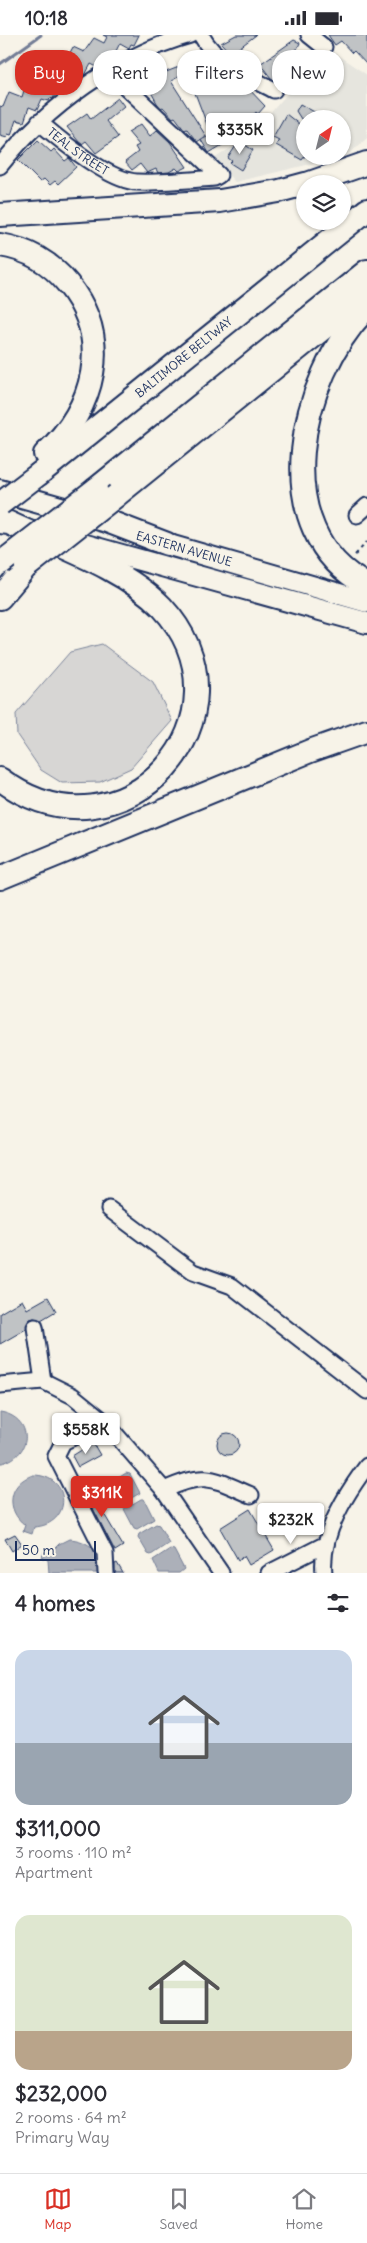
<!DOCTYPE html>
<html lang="en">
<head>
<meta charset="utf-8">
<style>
  :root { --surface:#fff; --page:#f2f2f3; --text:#2b2b33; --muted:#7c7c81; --line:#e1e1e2; --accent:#d93025 }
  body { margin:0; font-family:Delius,sans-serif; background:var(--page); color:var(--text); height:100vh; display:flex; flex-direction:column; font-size:19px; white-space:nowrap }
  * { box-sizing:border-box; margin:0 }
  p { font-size:16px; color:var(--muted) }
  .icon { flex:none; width:28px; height:28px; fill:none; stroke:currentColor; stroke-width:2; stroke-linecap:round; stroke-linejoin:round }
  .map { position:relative; height:1538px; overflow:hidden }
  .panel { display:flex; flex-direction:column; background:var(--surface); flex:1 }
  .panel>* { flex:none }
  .hud { position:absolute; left:15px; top:15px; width:338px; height:45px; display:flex; gap:10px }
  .needle { width:32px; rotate:35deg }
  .buttons { position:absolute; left:296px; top:75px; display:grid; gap:10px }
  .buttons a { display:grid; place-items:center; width:55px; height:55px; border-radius:50%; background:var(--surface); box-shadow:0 1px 4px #0004; font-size:25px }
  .scale { position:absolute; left:15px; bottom:12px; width:81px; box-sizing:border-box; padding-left:5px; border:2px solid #1b2f5e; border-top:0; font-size:14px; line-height:18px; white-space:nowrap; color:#1b2f5e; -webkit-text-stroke:4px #f7f3e8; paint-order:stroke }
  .price { position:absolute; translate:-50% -42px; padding:0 11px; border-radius:5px; background:#fff; color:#222; font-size:16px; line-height:32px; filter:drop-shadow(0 1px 2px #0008) }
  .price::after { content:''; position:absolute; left:50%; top:30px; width:15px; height:11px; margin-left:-8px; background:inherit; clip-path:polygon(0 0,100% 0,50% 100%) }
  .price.selected { background:var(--accent); color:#fff }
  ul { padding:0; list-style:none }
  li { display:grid; align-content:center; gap:10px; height:265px; padding:0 15px }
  li span { display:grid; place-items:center; height:155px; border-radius:15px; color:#555 }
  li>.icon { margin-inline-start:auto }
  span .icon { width:90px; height:90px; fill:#fffc; stroke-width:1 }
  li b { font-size:21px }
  h2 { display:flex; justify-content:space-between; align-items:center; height:60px; padding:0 15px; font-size:21px }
  .tag { padding:0 18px; border-radius:20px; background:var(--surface); box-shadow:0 1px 4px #0004; font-size:18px; line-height:45px }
  .tag.selected { background:var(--accent); color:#fff }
  .status { display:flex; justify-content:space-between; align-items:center; height:35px; padding:0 25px; background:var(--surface); direction:ltr }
  .status svg { height:14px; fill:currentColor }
  .dock { display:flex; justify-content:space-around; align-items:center; height:70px; border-top:1px solid var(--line); background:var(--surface); font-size:14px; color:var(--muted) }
  .dock a { display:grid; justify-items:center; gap:2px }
  .dock .selected { color:var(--accent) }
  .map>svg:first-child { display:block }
  .built { fill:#e6e5de; fill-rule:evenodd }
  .green { fill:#d7d6d4; stroke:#798299 }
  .water { fill:#acb0b9; stroke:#727c95 }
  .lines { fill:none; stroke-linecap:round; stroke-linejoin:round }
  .stream { stroke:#727c95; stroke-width:3 }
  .building { fill:#c0c3c5; stroke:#1b2f5e }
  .minor-casing { stroke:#1b2f5e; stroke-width:19 }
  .major-casing { stroke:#1b2f5e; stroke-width:24 }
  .highway-casing { stroke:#1b2f5e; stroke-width:26 }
  .path { stroke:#1b2f5e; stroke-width:2; stroke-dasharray:4 4; stroke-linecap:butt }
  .minor { stroke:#f7f3e8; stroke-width:15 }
  .major { stroke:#f7f3e8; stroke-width:20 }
  .highway { stroke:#f7f3e8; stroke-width:22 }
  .highway-bridge-casing { stroke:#1b2f5e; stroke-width:26; stroke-linecap:butt }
  .highway-bridge { stroke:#f7f3e8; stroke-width:22 }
  .labels { text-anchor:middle; stroke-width:4; stroke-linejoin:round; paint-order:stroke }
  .street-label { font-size:12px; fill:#1b2f5e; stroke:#f7f3e8 }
</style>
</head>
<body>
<div class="status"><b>10:18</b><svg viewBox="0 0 49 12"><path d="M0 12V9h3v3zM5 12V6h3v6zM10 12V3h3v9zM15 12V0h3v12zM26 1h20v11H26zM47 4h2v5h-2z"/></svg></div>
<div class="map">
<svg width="367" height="1538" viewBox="0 0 367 1538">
  <rect width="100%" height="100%" fill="#f7f3e8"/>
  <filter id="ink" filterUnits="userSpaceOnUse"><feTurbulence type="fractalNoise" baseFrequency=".02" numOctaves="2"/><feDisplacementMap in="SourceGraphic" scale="10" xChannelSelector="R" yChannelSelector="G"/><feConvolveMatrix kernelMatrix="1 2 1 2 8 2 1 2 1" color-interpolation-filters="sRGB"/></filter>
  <g filter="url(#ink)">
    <path class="built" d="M327,13L367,40V103L348,120L235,147L214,124L254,97ZM305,84H342V121H305Z"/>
    <path class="green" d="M102,609L153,647L172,686L131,733L100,747L62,748L41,735L17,700L16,679L70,617Z"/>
    <g class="water">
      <path d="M0,1377C33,1382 34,1420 2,1428H0Z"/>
      <path d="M126,1438L130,1439L140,1458L121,1469L109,1449Z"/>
      <path d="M33,1440C72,1440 73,1490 34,1492L32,1499L23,1496L25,1490C5,1475 8,1448 33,1440Z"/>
      <path d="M141,1464H144L154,1484L137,1494L134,1493L124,1474Z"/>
      <path d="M156,1489L159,1490L169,1508L151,1520L148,1519L138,1502L139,1499Z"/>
      <path d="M69,1504C88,1505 104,1517 98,1538H49L48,1525L42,1522L45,1514L52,1516L59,1509Z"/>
      <path d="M170,1514L174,1515L184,1534L179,1538H159L153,1525Z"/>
    </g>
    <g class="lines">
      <path class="stream" d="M0,29L41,0"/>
    </g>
    <g class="building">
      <path d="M103,0H139L134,10L131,9L129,13L120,8L114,20L112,22L106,18L100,30L97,32L91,29L85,40L80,43L74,40L66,54L59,50L53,64L50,63L49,66L42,64L37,75L29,72L24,87L16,85L11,100L8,99L7,102L0,100V71L3,72L9,57L22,62L25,52L31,54L33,48L36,49L43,35L50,38L57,23L65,27L73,12L84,17L94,3L104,8L107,2Z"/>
      <path d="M236,0H256L231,19L221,8Z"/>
      <path d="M328,0H367V30L354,16L352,18L341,6L335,10Z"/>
      <path d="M294,5L300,8L295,18L301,27L276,46L271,43L260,29Z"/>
      <path d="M205,22L212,38L219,35L226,52L235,45L243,57L248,53L265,71L258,79L256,77L243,91L247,94L244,97L209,118L201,105L211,100L187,37L171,46L206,101L197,107L187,94L185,95L175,82L173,83L163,72L161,73L157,68L146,48L166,37Z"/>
      <path d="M118,63L124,71L106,86L118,102L96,118L86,106L82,109L79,107L67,92L87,78L91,84Z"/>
      <path d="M300,69L327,84H301L296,76Z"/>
      <path d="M286,79L305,94V121L302,125L276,110L279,105L273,102Z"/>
      <path d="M141,89L150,101L157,95L170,107L187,132L179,136L176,133L169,137L158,138L156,134L147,138L140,129L132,135L125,127L138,117L135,112L139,110L128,97Z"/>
      <path d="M38,105L51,117L54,114L65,126L69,123L76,132L58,149L55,146L50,150L44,144L40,147L18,125Z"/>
      <path d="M239,106L253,115L241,135L230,128L232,126L228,123Z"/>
      <path d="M48,1262L56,1276L41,1285L34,1283L30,1284L26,1294L0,1309V1278L22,1265L27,1274Z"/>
      <circle cx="228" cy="1409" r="11"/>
      <path d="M93,1408L100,1420L78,1432L72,1421Z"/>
      <path d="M84,1445L123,1511L115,1516L80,1448Z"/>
      <path d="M250,1474L274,1515L249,1530L244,1521L238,1525L220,1493Z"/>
      <path d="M15,1499L22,1509L12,1516L5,1504Z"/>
      <path d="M117,1528L123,1538H115V1529Z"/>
    </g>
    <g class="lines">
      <g class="minor-casing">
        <g id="minor">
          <path d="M201,0C216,28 247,41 274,55"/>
          <path d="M309,0L324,12"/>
          <path id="s1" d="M39,87C60,105 109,146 137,147C162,148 189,145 214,143L219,140L109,36"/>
          <path d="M0,131C46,72 118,20 190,0"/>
          <path d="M357,480L367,471"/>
          <path d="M109,1174L193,1237L232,1251L367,1356"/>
          <path d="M35,1292L43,1346"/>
          <path d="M0,1350L43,1346L73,1361L105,1387L164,1455L221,1538"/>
          <path d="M105,1387L63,1407L56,1421L105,1518L106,1538"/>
          <path d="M164,1455C205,1436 212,1443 251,1460"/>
          <path d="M269,1538L326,1509"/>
          <path d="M324,1538C320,1500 345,1460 367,1431"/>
        </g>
      </g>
      <g class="major-casing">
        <g id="major">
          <path d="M57,502L367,588"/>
          <path d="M152,505L367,567"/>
        </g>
      </g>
      <g class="highway-casing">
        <g id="highway">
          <path d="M307,149L367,128"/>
          <path d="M0,180L220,166L279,156L305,149"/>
          <path d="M0,210C27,214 51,228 68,249C113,305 95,373 45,419"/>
          <path d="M367,273C299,341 264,497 367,550"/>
          <path id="s2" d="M39,439L367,175"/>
          <path d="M96,454L367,236"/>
          <path d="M0,456L107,486L167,509"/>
          <path d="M117,460L367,258"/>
          <path d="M0,487L9,488C58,511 124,533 162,572C261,679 125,837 0,744"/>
          <path d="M0,563L26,532"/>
          <path d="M0,843L310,716L367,696"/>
        </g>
      </g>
      <path class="path" d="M355,520L367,507"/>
      <use href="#minor" class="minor"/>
      <use href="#major" class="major"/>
      <use href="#highway" class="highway"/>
      <g class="highway-bridge-casing">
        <g id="highway-bridge">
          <path d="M0,469L39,439"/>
          <path d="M1,528L96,454"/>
          <path d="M26,532L117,460"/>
        </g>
      </g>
      <use href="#highway-bridge" class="highway-bridge"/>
    </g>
  </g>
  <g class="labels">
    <g class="street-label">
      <text dy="4" stroke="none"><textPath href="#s1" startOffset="49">TEAL STREET</textPath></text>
      <text dy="4" stroke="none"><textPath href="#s2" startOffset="186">BALTIMORE BELTWAY</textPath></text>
      <text transform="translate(184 514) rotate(16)" y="4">EASTERN AVENUE</text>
    </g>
  </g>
</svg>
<div class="buttons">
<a><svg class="needle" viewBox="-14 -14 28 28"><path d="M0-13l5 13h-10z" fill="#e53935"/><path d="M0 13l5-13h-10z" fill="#7c7c81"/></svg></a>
<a><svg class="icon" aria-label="layers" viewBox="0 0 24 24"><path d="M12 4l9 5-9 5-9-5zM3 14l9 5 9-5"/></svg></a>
</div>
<div class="scale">50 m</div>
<b class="price" style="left:240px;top:120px">$335K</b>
<b class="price" style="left:86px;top:1420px">$558K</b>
<b class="price selected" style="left:102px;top:1483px">$311K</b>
<b class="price" style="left:291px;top:1510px">$232K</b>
<div class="hud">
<a class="tag selected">Buy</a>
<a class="tag">Rent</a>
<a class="tag">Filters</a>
<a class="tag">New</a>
</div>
</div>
<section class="panel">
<h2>4 homes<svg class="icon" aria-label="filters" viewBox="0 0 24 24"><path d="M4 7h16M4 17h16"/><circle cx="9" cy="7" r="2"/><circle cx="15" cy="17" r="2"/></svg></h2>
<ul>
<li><span style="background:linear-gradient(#c9d6e8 60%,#9aa5b1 0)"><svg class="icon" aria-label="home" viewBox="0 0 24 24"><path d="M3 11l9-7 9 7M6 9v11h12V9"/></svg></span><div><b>$311,000</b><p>3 rooms · 110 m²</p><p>Apartment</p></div></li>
<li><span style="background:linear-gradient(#dfe7d0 75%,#b9a48a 0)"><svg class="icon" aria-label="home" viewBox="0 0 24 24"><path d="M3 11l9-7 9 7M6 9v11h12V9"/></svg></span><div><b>$232,000</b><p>2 rooms · 64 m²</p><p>Primary Way</p></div></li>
</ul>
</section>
<nav class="dock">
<a class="selected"><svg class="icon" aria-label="map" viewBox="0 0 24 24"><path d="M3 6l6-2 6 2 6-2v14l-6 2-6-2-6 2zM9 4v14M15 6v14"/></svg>Map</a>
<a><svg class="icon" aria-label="saved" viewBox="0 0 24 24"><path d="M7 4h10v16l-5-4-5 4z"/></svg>Saved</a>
<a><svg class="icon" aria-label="home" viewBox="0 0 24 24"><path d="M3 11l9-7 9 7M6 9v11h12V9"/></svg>Home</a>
</nav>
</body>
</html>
